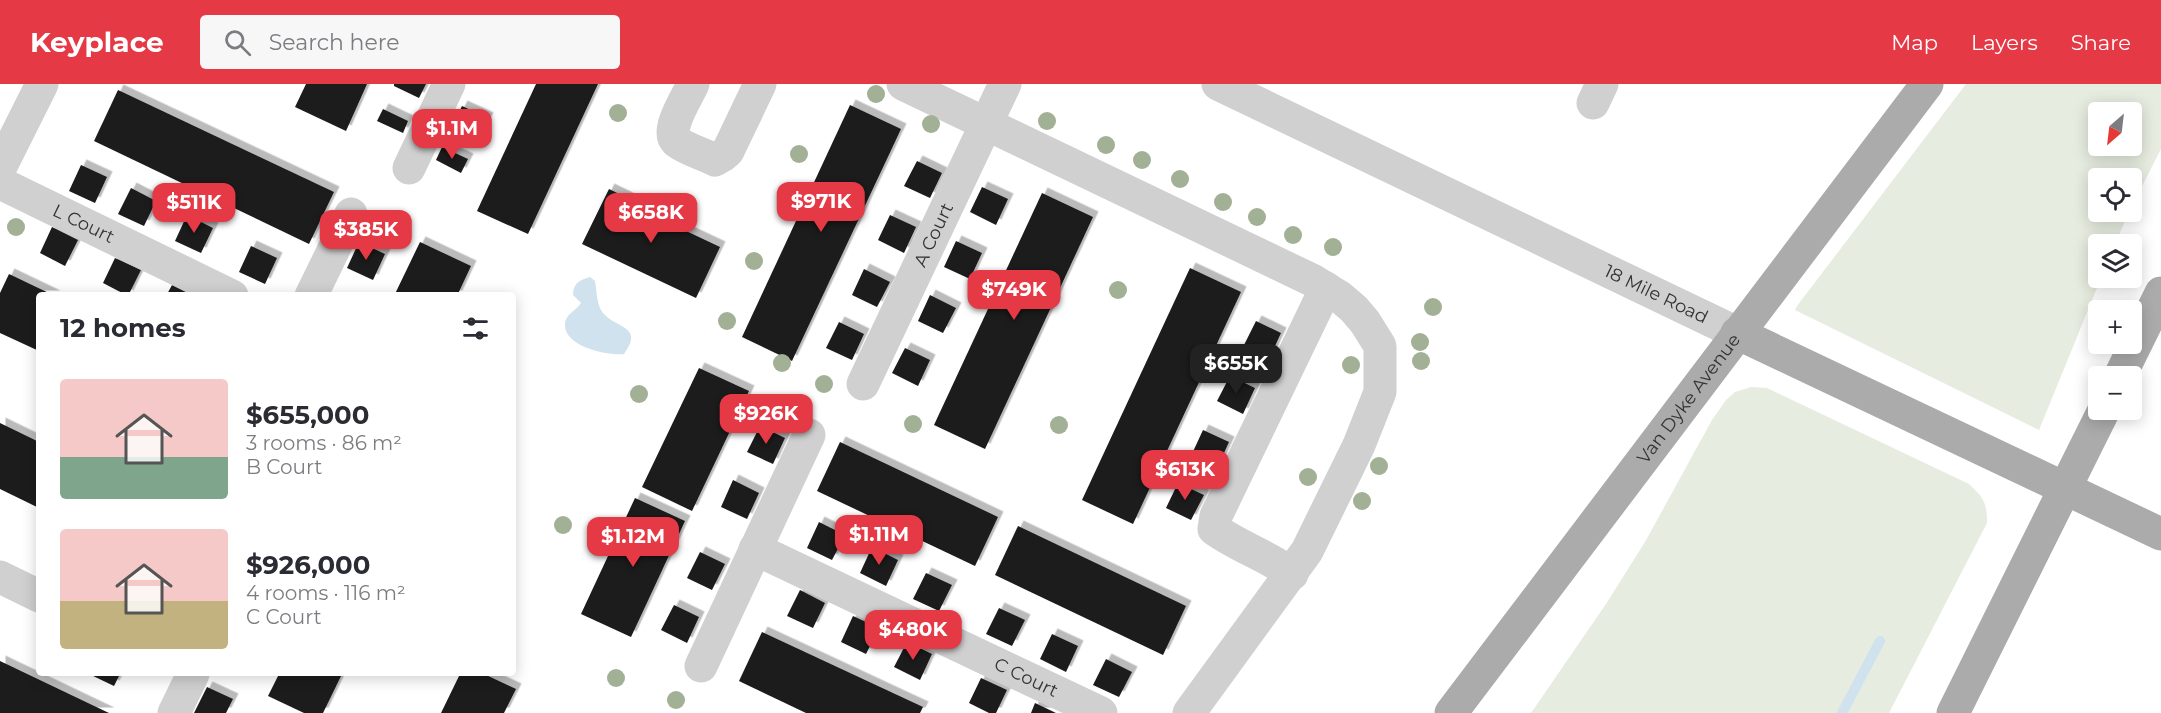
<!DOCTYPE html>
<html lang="en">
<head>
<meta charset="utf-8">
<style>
  :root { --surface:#fff; --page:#f7f7f7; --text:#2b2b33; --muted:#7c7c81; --accent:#e63946 }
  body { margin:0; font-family:Montserrat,sans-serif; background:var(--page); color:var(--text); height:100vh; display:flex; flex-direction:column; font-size:22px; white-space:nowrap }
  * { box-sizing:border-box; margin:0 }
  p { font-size:20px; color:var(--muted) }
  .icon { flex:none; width:33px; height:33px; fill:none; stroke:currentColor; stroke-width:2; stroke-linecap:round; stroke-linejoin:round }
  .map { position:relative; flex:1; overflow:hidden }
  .sheet { position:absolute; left:36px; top:208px; width:480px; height:384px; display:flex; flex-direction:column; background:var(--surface); border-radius:6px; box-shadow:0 3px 15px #0003 }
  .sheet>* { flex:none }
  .needle { width:39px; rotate:208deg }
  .controls { position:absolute; left:2088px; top:18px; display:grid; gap:12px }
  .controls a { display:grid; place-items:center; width:54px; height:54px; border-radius:6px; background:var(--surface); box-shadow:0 3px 15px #0003; font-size:30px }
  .price { position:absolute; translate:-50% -51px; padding:0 14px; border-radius:12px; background:var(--accent); color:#fff; font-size:20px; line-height:39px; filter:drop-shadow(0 2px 3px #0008) }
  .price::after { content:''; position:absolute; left:50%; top:36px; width:18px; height:14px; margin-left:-9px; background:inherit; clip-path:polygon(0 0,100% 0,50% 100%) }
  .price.active { background:#222; color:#fff }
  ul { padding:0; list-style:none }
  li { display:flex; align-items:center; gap:18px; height:150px; padding:0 24px }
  li span { display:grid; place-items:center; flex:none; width:168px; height:120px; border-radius:6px; color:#555 }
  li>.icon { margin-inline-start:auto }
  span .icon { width:72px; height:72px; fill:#fffc; stroke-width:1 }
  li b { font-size:26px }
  h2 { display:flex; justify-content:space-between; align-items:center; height:72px; padding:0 24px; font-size:26px }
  header { display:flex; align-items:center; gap:36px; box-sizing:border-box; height:84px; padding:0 30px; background:var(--accent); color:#fff }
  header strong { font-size:28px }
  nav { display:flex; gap:33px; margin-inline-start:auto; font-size:21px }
  .search { width:420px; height:54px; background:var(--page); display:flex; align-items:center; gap:15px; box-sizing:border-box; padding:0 21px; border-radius:6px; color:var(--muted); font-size:22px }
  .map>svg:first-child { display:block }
  .green { fill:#e6ecdf; fill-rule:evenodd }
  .water { fill:#cfe2ee }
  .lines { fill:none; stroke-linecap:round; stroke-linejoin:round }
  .stream { stroke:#cfe2ee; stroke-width:10 }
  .building { fill:#1a1a1a; filter:url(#shadow) }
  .minor { stroke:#d0d0d0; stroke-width:33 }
  .major { stroke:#ababab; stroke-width:33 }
  .tree { fill:#a2b095 }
  .labels { text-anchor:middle; stroke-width:6; stroke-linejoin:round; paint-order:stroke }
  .street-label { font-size:18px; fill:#333; stroke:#fff }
</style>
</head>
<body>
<header>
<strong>Keyplace</strong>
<div class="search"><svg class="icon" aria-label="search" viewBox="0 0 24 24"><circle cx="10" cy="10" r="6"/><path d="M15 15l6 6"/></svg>Search here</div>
<nav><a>Map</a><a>Layers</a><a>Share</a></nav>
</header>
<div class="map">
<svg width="2161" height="629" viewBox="0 0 2161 629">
  <defs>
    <filter id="shadow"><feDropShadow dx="5.5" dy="-5.5" stdDeviation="0" flood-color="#0004"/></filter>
  </defs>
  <rect width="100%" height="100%" fill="#fff"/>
  <g class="green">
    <path d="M1966,0H2161V65L2132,122V94H2098V128H2129L2115,160H2098V194H2101L2039,346L1795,226L1797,222ZM2098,28H2132V62H2098Z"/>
    <path d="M1751,303L1767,304L1969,400C1984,414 1987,419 1987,439L1889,629H1531L1606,520L1645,458L1712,336L1726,316L1735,308Z"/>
  </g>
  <path class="water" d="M590,193L595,197C597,207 596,220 603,229C615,244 645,242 624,270C608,272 565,263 565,241C565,230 576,227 581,219L573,211C573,200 579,196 590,193Z"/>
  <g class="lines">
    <path class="stream" d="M1842,629L1880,557"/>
  </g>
  <g class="building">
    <path d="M306,0H367L346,47L295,23Z"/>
    <path d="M394,0H426L419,14L394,2Z"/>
    <path d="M536,0H598L528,150L477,127Z"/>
    <path d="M118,6L334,108L309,160L94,57Z"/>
    <path d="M850,21L901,45L792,277L742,253Z"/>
    <path d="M462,22L488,34L475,60L449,48Z"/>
    <path d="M383,25L408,37L403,49L377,37Z"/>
    <path d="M442,63L468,75L461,89L436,76Z"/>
    <path d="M917,77L942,89L930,114L904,102Z"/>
    <path d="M81,81L107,93L95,119L69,107Z"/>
    <path d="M982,103L1008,115L996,141L970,128Z"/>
    <path d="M131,104L156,117L144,142L118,130Z"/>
    <path d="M609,105L650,125L648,129L720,163L696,214L582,160Z"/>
    <path d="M1042,109L1093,133L985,365L934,341Z"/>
    <path d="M187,131L213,144L201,169L175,157Z"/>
    <path d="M890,131L916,143L904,169L878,156Z"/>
    <path d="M52,143L78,156L65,182L40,169Z"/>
    <path d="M956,157L982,169L970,195L944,183Z"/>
    <path d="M359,158L385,170L373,196L347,184Z"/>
    <path d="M420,158L471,182L457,212H394Z"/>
    <path d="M251,162L277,174L265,200L239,188Z"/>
    <path d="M115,174L141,186L128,212L103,199Z"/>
    <path d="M1190,184L1241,208L1133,440L1082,416Z"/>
    <path d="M864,185L890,198L877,223L852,211Z"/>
    <path d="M9,190L55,212H39V267L0,249V209Z"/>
    <path d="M172,201L194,212H166Z"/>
    <path d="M930,211L956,224L943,249L918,237Z"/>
    <path d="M1256,237L1281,249L1269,275L1243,263Z"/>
    <path d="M839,238L864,250L852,276L826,264Z"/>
    <path d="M905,264L930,276L918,302L892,289Z"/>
    <path d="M699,284L749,307L692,427L642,403Z"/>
    <path d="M1230,292L1255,304L1243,330L1217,317Z"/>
    <path d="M0,339L39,358V424L0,405Z"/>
    <path d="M760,342L785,354L773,380L747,368Z"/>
    <path d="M1203,346L1229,358L1217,384L1191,372Z"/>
    <path d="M840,358L998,433L975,482L817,407Z"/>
    <path d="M733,396L759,409L747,435L721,423Z"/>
    <path d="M1178,399L1204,411L1191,436L1166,424Z"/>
    <path d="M635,414L685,437L631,553L581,530Z"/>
    <path d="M819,438L845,451L832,476L807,464Z"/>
    <path d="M1018,442L1186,522L1163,571L995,491Z"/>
    <path d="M872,463L898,476L886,502L860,489Z"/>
    <path d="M700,468L725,480L712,506L687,494Z"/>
    <path d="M926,489L952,501L939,527L913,515Z"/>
    <path d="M800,506L825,519L813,544L787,532Z"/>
    <path d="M674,521L699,533L687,559L661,546Z"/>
    <path d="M999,524L1025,536L1012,562L986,550Z"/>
    <path d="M853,532L879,544L866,570L841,558Z"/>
    <path d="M762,548L923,623L920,629H806L741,598L739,597Z"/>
    <path d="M1052,550L1078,562L1066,588L1040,575Z"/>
    <path d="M907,558L932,570L920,596L894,583Z"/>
    <path d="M1106,575L1132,588L1119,613L1093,601Z"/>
    <path d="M0,577L90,620L109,629H0Z"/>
    <path d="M89,590H120L114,602Z"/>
    <path d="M279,590H342L323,629H304L268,612Z"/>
    <path d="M460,590H484L516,605L504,629H441Z"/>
    <path d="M981,594L1007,606L996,629H989L969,619Z"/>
    <path d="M207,603L233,615L226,629H194Z"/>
    <path d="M1035,619L1056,629H1031Z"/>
  </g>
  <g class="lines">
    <g class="minor">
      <path d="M693,0C688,12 665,46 676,57C683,64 706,71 715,76L722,72L728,67L760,0"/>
      <path d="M903,0L1314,197L1340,213L1354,225L1365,238L1380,262V308L1359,361L1307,467L1189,629"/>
      <path id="s1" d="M1218,0L1737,249"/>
      <path d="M1593,19L1602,0"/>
      <path d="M0,84L42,0"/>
      <path d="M409,84L449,0"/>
      <path id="s2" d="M0,99L232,212"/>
      <path d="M311,212L351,130"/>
      <path id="s3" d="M863,300L1005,0"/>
      <path id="s4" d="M755,465L1101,629"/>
      <path d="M1292,490C1268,472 1239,463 1214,445L1216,432L1326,204"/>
      <path d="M0,493L39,512"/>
      <path d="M701,582L809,351"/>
      <path d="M174,629L193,590"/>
    </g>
    <g class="major">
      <path d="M1737,249L2161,450"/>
      <path d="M2120,292L2161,209"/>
      <path id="s5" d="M1451,629L1927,0"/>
      <path d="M1953,629L2104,326"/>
    </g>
  </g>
  <g class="tree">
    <circle cx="876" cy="10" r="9"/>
    <circle cx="618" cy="29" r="9"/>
    <circle cx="1047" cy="37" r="9"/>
    <circle cx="931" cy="40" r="9"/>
    <circle cx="1106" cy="61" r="9"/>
    <circle cx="799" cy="70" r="9"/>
    <circle cx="1142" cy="76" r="9"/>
    <circle cx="1180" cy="95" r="9"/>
    <circle cx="1223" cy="118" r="9"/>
    <circle cx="1257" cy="133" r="9"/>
    <circle cx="16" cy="143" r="9"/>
    <circle cx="1293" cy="151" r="9"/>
    <circle cx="1333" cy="163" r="9"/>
    <circle cx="754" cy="177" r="9"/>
    <circle cx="1118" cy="206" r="9"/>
    <circle cx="1433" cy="223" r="9"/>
    <circle cx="727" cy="237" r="9"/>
    <circle cx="1420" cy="258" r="9"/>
    <circle cx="1421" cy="277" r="9"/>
    <circle cx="782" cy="279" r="9"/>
    <circle cx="1351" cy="281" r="9"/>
    <circle cx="824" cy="300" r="9"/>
    <circle cx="639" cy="310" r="9"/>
    <circle cx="913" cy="340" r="9"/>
    <circle cx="1059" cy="341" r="9"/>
    <circle cx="1379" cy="382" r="9"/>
    <circle cx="1308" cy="393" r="9"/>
    <circle cx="1362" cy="417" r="9"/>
    <circle cx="563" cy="441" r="9"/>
    <circle cx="616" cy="594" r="9"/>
    <circle cx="676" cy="616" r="9"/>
  </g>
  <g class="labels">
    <g class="street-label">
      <text dy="6" stroke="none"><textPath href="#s2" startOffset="93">L Court</textPath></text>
      <text dy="6" stroke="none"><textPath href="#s3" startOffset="165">A Court</textPath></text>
      <text dy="6" stroke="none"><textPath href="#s1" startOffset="486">18 Mile Road</textPath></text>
      <text dy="6" stroke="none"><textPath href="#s5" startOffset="394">Van Dyke Avenue</textPath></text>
      <text dy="6" stroke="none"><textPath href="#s4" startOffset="300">C Court</textPath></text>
    </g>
  </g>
</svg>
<div class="controls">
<a><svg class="needle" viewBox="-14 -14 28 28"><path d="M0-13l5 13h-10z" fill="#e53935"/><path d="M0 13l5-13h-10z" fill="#7c7c81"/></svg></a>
<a><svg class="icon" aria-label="locate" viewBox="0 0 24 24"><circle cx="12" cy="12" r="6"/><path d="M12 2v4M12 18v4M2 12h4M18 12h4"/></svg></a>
<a><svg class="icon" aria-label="layers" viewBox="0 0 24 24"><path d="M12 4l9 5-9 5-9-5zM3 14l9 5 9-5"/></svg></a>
<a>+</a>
<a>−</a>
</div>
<b class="price" style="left:452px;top:76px">$1.1M</b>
<b class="price" style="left:821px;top:149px">$971K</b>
<b class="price" style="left:194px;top:150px">$511K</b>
<b class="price" style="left:651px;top:160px">$658K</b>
<b class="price" style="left:366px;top:177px">$385K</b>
<b class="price" style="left:1014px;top:237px">$749K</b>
<b class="price active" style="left:1236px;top:311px">$655K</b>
<b class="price" style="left:766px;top:361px">$926K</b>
<b class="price" style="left:1185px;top:417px">$613K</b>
<b class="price" style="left:879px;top:482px">$1.11M</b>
<b class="price" style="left:633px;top:484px">$1.12M</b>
<b class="price" style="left:913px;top:577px">$480K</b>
<section class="sheet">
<h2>12 homes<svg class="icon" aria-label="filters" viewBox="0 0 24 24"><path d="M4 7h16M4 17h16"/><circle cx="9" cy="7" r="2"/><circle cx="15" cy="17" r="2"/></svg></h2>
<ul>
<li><span style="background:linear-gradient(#f6c9c9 65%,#7fa58c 0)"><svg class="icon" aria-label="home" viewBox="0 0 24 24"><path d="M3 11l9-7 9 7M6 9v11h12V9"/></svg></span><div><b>$655,000</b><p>3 rooms · 86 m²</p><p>B Court</p></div></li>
<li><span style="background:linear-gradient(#f6c9c9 60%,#c2b280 0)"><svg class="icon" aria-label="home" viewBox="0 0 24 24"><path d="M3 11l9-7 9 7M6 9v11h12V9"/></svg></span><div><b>$926,000</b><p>4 rooms · 116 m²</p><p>C Court</p></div></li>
</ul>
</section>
</div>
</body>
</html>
